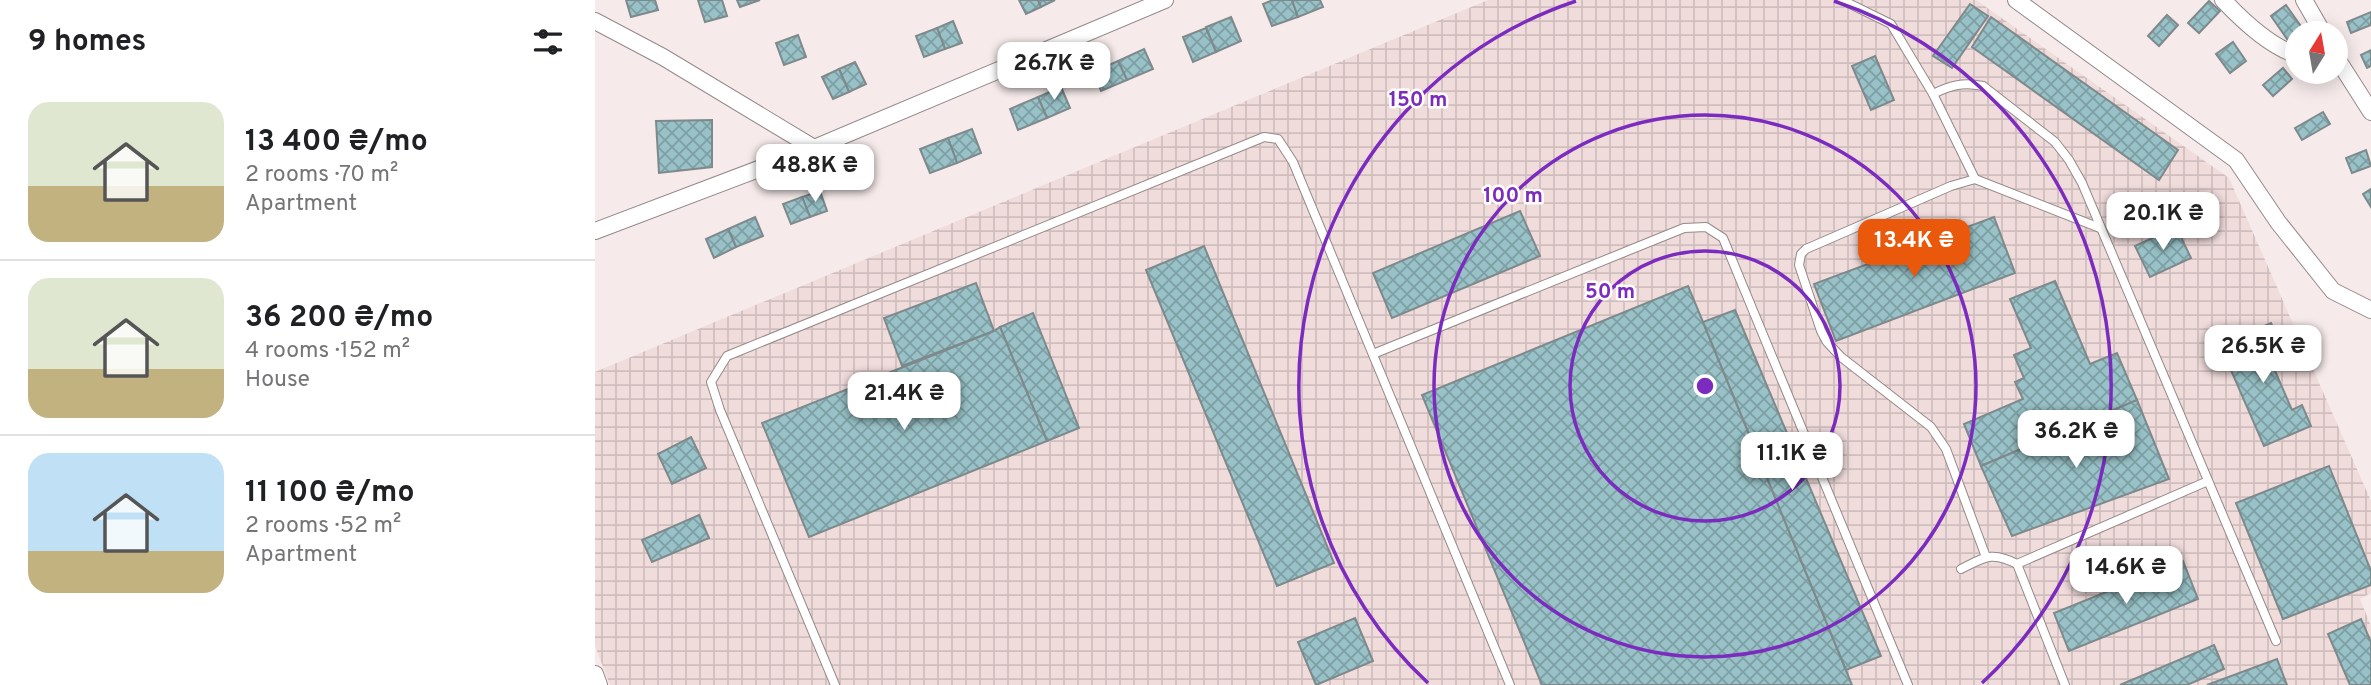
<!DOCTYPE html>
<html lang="en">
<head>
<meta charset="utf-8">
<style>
  :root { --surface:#fff; --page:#f6f6f6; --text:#202124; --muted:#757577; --line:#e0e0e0; --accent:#ea580c }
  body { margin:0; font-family:Overpass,sans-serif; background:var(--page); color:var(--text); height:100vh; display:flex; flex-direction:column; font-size:26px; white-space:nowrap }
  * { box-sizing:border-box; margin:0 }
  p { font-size:23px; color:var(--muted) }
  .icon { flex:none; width:38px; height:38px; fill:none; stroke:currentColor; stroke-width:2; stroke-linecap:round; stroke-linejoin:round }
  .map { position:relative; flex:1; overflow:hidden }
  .drawer { display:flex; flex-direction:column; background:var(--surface); width:595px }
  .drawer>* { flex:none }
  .needle { width:46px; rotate:11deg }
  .fabs { position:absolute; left:1690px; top:21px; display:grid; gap:14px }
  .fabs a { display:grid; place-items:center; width:63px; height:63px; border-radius:50%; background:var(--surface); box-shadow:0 4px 18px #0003; font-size:35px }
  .price { position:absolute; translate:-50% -60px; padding:0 16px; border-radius:14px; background:#fff; color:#222; font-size:23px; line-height:46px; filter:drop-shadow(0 2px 4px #0008) }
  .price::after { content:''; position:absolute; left:50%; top:42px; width:21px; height:16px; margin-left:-10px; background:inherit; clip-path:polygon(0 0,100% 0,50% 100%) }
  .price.active { background:var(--accent); color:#fff }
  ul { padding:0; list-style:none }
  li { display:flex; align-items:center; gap:21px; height:175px; padding:0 28px }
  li+li { border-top:2px solid var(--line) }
  li span { display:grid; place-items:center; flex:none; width:196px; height:140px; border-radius:21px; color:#555 }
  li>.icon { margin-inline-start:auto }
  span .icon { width:84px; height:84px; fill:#fffc; stroke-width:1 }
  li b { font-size:30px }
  h2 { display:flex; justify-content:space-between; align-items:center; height:84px; padding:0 28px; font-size:30px }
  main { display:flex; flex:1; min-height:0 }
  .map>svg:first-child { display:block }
  .industrial { fill:url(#industrial-grid) }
  .building { fill:url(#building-cross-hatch); stroke:#7e898b; stroke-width:2 }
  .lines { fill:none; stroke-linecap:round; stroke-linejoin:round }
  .service-casing { stroke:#948989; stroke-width:10 }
  .minor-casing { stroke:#948989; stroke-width:18 }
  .service { stroke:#fff; stroke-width:8 }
  .minor { stroke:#fff; stroke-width:16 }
  .ring { fill:none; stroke:#7b2cbf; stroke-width:3.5 }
  .centre { fill:#7b2cbf; stroke:#fff; stroke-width:3.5 }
  .ring-label { font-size:21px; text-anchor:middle; font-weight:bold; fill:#7b2cbf; stroke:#fff; stroke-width:5; stroke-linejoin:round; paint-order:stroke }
</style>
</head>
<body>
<main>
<section class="drawer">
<h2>9 homes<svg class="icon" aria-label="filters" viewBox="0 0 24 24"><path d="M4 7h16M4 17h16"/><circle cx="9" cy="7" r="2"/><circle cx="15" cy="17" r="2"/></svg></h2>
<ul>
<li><span style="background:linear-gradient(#dfe7d0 60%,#c2b280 0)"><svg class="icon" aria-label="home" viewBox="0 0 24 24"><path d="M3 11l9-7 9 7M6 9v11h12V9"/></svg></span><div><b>13 400 ₴/mo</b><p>2 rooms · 70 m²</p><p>Apartment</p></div></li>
<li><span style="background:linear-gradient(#dfe7d0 65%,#c2b280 0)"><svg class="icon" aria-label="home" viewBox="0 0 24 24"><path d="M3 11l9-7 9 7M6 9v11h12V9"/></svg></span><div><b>36 200 ₴/mo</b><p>4 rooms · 152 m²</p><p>House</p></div></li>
<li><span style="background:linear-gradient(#bfe0f5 70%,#c2b280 0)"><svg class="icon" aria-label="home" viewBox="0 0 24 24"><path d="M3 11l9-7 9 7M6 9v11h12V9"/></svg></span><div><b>11 100 ₴/mo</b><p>2 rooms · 52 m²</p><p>Apartment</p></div></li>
</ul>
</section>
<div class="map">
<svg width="1776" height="685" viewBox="0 0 1776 685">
  <defs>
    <pattern id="industrial-grid" width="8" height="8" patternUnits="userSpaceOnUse" patternTransform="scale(1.75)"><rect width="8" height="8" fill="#f1dcdc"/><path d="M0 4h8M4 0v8" fill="none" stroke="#d0bebe"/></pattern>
    <pattern id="building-cross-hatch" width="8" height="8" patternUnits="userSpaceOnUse" patternTransform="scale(1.75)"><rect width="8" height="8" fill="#98c2c7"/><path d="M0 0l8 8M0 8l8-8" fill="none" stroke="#7d9fa3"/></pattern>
  </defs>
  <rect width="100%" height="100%" fill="#f6eaea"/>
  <path class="industrial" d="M893,0H1381L1634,178L1776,501V593L1765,599L1776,626V685H15L0,646V372Z"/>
  <g class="building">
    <path d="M31,0H60L63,10L36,17Z"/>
    <path d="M103,0H127L132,16L110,22Z"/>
    <path d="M142,0H165L145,7Z"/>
    <path d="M424,0H443L446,7L431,14Z"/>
    <path d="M443,0H460L446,7Z"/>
    <path d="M678,0H697L703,17L677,26L668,4Z"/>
    <path d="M697,0H725L728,7L703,17Z"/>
    <path d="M1614,1L1625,11L1604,33L1593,23Z"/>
    <path d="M1375,4L1393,16L1357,68L1338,56Z"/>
    <path d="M1691,5L1710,32L1703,33V37L1695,43L1676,16Z"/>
    <path d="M1776,12V25L1756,33L1752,22Z"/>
    <path d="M1572,15L1583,25L1564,46L1553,36Z"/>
    <path d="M636,17L646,41L621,52L611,27Z"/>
    <path d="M1396,17L1583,150L1564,180L1377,47Z"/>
    <path d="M358,21L367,43L350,49L342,28Z"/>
    <path d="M342,28L350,49L329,57L321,36Z"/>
    <path d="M611,28L621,52L598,62L588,37Z"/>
    <path d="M203,35L211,57L189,65L181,43Z"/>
    <path d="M1638,42L1651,61L1635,73L1621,54Z"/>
    <path d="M549,49L558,69L532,80L523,61Z"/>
    <path d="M1776,50V66L1772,68L1766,55Z"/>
    <path d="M1280,56L1299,100L1276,110L1257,66Z"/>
    <path d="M523,61L532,80L506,91L498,72Z"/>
    <path d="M260,62L271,84L254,92L244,69Z"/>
    <path d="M1688,68L1697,79L1678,96L1668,85Z"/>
    <path d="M244,69L254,92L238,99L227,77Z"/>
    <path d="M466,87L475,108L452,118L443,97Z"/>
    <path d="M443,97L452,118L423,130L415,109Z"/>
    <path d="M1728,112L1735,124L1707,140L1700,128Z"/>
    <path d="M117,120V167L64,173L61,121Z"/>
    <path d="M377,129L386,153L362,163L353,138Z"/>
    <path d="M353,138L362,163L335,173L325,149Z"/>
    <path d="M1771,150L1776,166L1757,173L1751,158Z"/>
    <path d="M1776,189V207L1768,194Z"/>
    <path d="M225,191L232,211L215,217L207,197Z"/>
    <path d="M207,197L215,217L196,224L188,204Z"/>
    <path d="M925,211L945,256L797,318L778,273Z"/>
    <path d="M160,217L168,236L141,247L133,229Z"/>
    <path d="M1399,217L1420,273L1241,341L1219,284Z"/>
    <path d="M1581,227L1596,258L1555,277L1540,246Z"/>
    <path d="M133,229L141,247L119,258L111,239Z"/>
    <path d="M609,246L739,563L682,586L551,270Z"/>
    <path d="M1460,281L1495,364L1522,353L1542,400L1386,466L1369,424L1428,399L1420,382L1429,378L1419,355L1436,348L1415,299Z"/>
    <path d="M381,283L399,331L307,366L289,318Z"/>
    <path d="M1093,286L1108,322L1257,685H947L827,395Z"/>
    <path d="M1140,310L1286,656L1251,670L1108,322Z"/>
    <path d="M438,313L484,428L452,441L405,327Z"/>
    <path d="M1676,323L1688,351L1674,357L1697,410L1707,405L1716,426L1669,446L1625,345Z"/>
    <path d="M405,327L452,441L214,537L167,423L399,331Z"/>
    <path d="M1542,400L1574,479L1417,536L1386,466Z"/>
    <path d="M96,437L111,468L77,484L63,454Z"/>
    <path d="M1734,466L1776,571V585L1688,619L1641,503Z"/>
    <path d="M104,515L114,538L57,562L47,540Z"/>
    <path d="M1588,561L1603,599L1474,651L1459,613Z"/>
    <path d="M760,618L778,661L721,685L703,642Z"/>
    <path d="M1766,619L1776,642V685H1755L1733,634Z"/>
    <path d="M1619,645L1629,669L1592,685H1525Z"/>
    <path d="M1682,659L1692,685H1612Z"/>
  </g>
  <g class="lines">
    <g class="service-casing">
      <g id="service">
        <path d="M1247,0L1296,24L1338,94"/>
        <path d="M1380,179L1338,94C1356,85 1368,82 1388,86L1460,142L1474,160L1487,183L1681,641"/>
        <path d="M778,354L1089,228L1111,227L1128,238L1313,685"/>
        <path d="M1391,557L1351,449L1336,427L1246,357L1232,342L1226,331L1204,265L1206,254L1211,249L1356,186L1380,179L1505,228"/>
        <path d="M1366,569C1390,557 1397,551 1422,564"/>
        <path d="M240,685L125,410L116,382L132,356L669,137L683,139L698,162L915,685"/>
        <path d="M1470,685L1422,564L1613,481"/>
      </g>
    </g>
    <g class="minor-casing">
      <g id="minor">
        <path d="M1421,0L1641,160L1683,222L1738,291L1776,310"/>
        <path d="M1628,0C1647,20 1676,48 1703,55"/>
        <path d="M1709,0L1728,33"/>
        <path d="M0,21L68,57L219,148"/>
        <path d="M1741,57L1776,112"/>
        <path d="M0,231L219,148L570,0"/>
        <path d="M0,674L4,685"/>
      </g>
    </g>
    <use href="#service" class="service"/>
    <use href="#minor" class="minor"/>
  </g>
  <g class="ring">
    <circle cx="1110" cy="386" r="135"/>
    <circle cx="1110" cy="386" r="271"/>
    <path d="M833 683A406 406 0 0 1 981 1M1239 1A406 406 0 0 1 1387 683"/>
  </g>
  <circle cx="1110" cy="386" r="10" class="centre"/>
  <g class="ring-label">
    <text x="823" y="106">150 m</text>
    <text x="918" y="202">100 m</text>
    <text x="1015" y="298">50 m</text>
  </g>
</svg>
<div class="fabs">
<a><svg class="needle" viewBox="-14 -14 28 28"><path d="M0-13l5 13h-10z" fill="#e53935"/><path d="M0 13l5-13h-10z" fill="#757577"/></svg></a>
</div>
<b class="price" style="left:459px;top:102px">26.7K ₴</b>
<b class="price" style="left:220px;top:204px">48.8K ₴</b>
<b class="price" style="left:1568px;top:252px">20.1K ₴</b>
<b class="price active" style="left:1319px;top:279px">13.4K ₴</b>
<b class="price" style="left:1668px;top:385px">26.5K ₴</b>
<b class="price" style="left:309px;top:432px">21.4K ₴</b>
<b class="price" style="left:1481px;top:470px">36.2K ₴</b>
<b class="price" style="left:1197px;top:492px">11.1K ₴</b>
<b class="price" style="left:1531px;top:606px">14.6K ₴</b>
</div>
</main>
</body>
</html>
